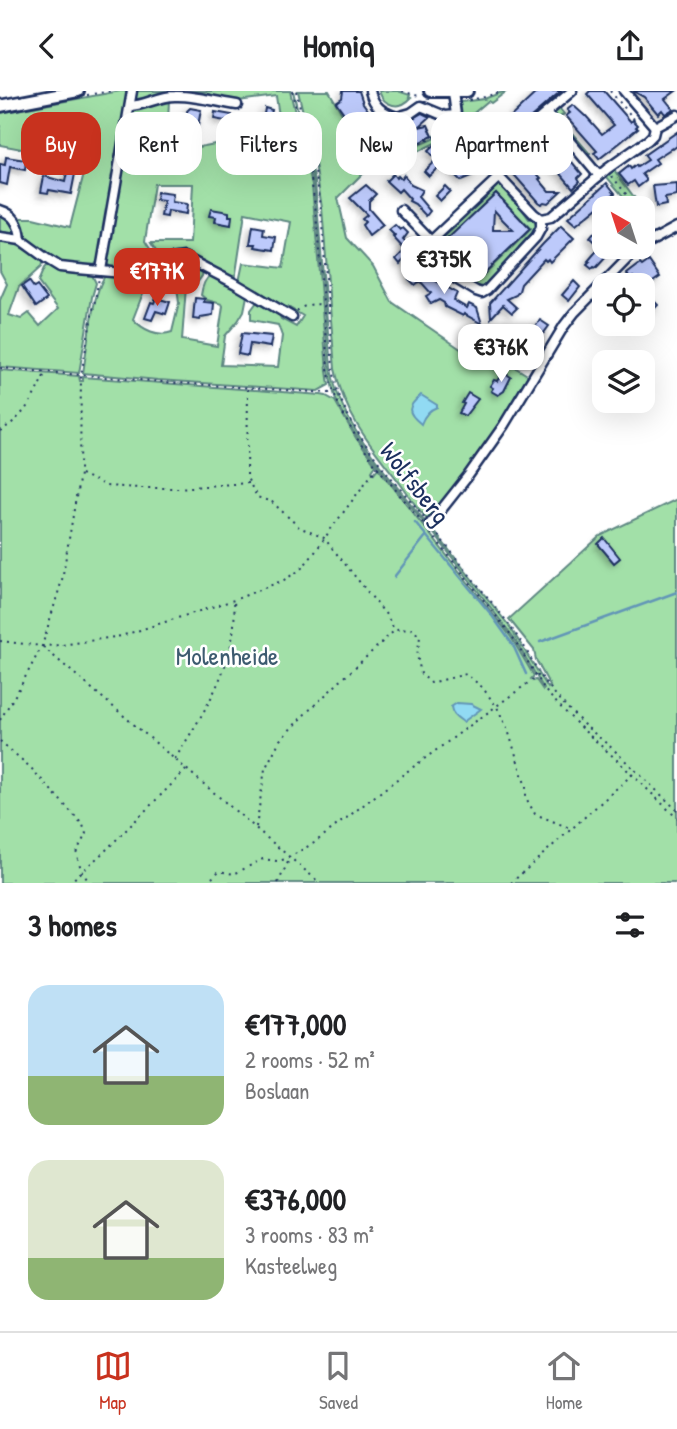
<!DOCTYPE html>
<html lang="en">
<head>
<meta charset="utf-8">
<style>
  :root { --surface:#fff; --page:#f6f6f6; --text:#202124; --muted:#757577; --line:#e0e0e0; --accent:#c8321e }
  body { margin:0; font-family:"Patrick Hand",sans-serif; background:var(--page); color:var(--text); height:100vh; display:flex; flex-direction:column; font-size:26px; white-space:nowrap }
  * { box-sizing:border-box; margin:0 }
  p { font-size:23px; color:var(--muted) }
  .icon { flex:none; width:38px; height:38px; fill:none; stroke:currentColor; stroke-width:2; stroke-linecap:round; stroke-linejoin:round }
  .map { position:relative; height:792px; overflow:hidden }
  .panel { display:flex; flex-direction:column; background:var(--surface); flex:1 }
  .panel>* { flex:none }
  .hud { position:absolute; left:21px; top:21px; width:635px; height:63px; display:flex; gap:14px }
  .needle { width:46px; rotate:321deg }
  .fabs { position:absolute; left:592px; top:105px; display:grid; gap:14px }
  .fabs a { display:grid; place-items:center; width:63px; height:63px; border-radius:14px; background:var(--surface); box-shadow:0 7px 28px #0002; font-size:35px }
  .price { position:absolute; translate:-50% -60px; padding:0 16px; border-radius:14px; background:#fff; color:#222; font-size:23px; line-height:46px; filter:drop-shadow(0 2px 4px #0008) }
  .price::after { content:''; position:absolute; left:50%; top:42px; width:21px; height:16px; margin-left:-10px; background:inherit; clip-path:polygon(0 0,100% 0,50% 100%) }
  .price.active { background:var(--accent); color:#fff }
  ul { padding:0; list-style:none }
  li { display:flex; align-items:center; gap:21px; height:175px; padding:0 28px }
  li span { display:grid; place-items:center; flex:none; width:196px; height:140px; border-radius:21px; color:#555 }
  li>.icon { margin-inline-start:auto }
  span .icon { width:84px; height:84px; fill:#fffc; stroke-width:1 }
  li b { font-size:30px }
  h2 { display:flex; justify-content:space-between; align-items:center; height:84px; padding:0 28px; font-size:30px }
  .chip { padding:0 24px; border-radius:21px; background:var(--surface); box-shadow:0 7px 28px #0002; font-size:24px; line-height:63px }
  .chip.active { background:var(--accent); color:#fff }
  header { display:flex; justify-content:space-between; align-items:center; height:91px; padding:0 28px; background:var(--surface); font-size:32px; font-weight:700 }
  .tab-bar { display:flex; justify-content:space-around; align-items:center; height:98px; border-top:2px solid var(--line); background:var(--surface); font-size:19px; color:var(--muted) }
  .tab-bar a { display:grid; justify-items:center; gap:4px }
  .tab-bar .active { color:var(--accent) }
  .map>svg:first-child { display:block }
  .green { fill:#a2e0a8; stroke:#5e8883; stroke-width:2; fill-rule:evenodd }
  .water { fill:#91daf3; stroke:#6296b7; stroke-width:2 }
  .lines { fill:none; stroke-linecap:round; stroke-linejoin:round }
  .stream { stroke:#6296b7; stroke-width:2.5 }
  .building { fill:#bdcafb; stroke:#1b2f5e; stroke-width:2; fill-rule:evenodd; filter:url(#shadow) }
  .minor-casing { stroke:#1b2f5e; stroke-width:13 }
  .tertiary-casing { stroke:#1b2f5e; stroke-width:16 }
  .path { stroke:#1b2f5e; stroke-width:2; stroke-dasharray:2 5; stroke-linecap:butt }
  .minor { stroke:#fff; stroke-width:8 }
  .tertiary { stroke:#fff; stroke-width:10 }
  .labels { text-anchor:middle; stroke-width:5; stroke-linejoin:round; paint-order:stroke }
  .street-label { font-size:26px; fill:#1b2f5e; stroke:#fff }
  .park-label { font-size:26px; fill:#3d5b70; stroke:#fff }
</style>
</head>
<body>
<header><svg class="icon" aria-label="back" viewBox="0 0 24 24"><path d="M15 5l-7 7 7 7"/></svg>Homiq<svg class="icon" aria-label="share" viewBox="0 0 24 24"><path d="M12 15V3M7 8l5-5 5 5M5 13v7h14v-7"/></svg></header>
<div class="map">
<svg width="677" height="792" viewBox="0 0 677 792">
  <defs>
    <filter id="shadow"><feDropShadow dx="-3" dy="3" stdDeviation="3.5" flood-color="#0004"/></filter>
  </defs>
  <rect width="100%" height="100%" fill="#fff"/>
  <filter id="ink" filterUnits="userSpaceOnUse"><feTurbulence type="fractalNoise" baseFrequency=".0143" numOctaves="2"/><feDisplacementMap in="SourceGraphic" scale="14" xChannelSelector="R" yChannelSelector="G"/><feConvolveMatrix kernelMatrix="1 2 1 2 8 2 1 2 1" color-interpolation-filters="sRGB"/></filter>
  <g filter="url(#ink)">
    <g class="green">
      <path d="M120,0H127L128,3L99,168L94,175L89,176L60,171L51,168L25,149L18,127H33L70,136L84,82L40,73L38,61L0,54V22Z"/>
      <path d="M137,0H290L312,94L327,280L329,294L318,300L158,289L83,282C87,258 92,203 105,185L140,186L145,197L133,228C143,239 158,246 172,241L179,212L176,189L161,187L156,180C176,167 181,168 203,180L202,185L194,196H186L182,249L217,255L223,215L222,213L207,209L201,204C202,197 204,188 211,184L247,205L244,220L238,230L225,245L221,274L278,276L282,245L278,234L251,229V219L257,211L279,223L281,228L296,236L303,225L288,216H283L239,191L243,172L283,177L291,131L245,122L236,182L234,186H230C216,178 199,164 182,162C174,161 167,165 159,165L151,152H190L193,93H154L145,150L156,167L157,171L140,179L113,177L107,173L132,23L137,18L169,8L168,33L169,39L189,58L215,53L233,52L235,66H285L276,5L238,10L170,1L140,11L135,9Z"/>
      <path d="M293,0L315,91L331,276C338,333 392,388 427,433L426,434C395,395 358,356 337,311C333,301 331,290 329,280L314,96Z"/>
      <path d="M298,0H329L348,33L381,70L435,47V45L454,36L455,39L447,46L421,59L375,79L362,83L338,107L347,147L373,175L392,211L465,261L474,251L529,285L466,383L429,429C417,419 408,403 399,391C370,354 345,325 335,278L322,117L315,72Z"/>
      <path d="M379,0H398L410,4L409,6L411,7C400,19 384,16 379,0Z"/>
      <path d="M505,0H507L491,12L488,10L463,31L460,11L484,8Z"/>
      <path d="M560,18L564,23L559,27L590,63L587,66L554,26V21L555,22Z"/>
      <path d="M458,43L490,80L487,84L453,48Z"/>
      <path d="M614,79L645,121L652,147L647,150C640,141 642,128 642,117H633L606,85Z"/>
      <path d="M497,93H500L507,100C508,105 511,110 517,111L529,128H532L538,135L535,143H531L519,156V160L505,177L502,176L488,190V195L481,199L467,191V189L458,184H454L458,180L453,175L448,179L447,177L448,175L442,162L438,159L436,151L441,146H444L454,137V133L474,114L478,113L493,99V96ZM496,102L531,138L476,191L441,154Z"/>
      <path d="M0,123L10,127L15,138L13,142L0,141Z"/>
      <path d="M0,149L15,153L43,169L41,176L19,196L9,224L21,228L29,222L40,235L58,218L38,191L44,177L48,173L68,182L92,184L96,192L92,206L79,282L0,276V209L7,193L0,180Z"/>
      <path d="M0,279L79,285L80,290H83V286L321,304L326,305L335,310L356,347L376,374L372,380L374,382L378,377L511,546L534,585L531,588L533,590L536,589L543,599L544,598L514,547L429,436L430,435L510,536L548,597L550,595L536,569L534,559L509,528L600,445L677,408V792H0Z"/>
    </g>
    <g class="water">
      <path d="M421,304L437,314V316C428,319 424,325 421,333C406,321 407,316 421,304Z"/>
      <path d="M457,612L471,613L481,618L463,631C458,627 452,624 451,616Z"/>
    </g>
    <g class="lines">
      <g class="stream">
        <path d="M415,431L490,522L513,554L526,583"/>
        <path d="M394,486L426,445"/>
        <path d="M540,551L677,501"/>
      </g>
    </g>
    <g class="building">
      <path d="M343,0H359L363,12L371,23L370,25L376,30L388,34L402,35L406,52L393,53L392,64L381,69L370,59L373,49L358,38L357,40L336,11L342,7Z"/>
      <path d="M538,0H561L515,40L513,38L510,41L503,33Z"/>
      <path d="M590,0H604L631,31L633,29L638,34L636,36L638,37L621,51L599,68L594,62L597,60L566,25L570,22L567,19L573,14L585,25H586L602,43L614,34L587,3Z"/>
      <path d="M633,0H676L665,8L673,18L665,23L662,19L658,23L644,6Z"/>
      <path d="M190,17L201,19L198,35L192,34L191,39L184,38L187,20Z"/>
      <path d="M265,17L272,19L270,28L273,27L262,37L263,39L257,41L258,45L250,47L247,32L263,29Z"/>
      <path d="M215,21L232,24L231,31L214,28Z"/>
      <path d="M422,22L430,26L419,36L428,34L433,45L418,52L408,30Z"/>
      <path d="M482,26L493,38L491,40L505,56L510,53L514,57L513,65H521L541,87L539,88L549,100H561L548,112L544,111L541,113L538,111L502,70L500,66L501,65L490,53L489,55L486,51H483L481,42L478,38L479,37L475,32Z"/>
      <path d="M537,38L539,41L543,38L546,40L582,83L578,87L580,90L573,97L540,58L541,49H533L529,45Z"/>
      <path d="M677,41V55L673,58L672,57L655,68L658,72L642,83L646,88V90L638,96L634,90L628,94L619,83L629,75L631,78L636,74L637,76L648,69L644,64Z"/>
      <path d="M437,52L438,56L442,53L458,70L460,68L476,84L461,90L443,72L429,85L424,80L436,69L428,60Z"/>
      <path d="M6,66L26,69L25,79L10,76L7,94L0,92V73L5,74Z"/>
      <path d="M67,81L75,83L71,103L49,99L48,102L41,101L44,85L65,91Z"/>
      <path d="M393,83L396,87L398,85L401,88L404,84L411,94L422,99L418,106L430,120L426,125L415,113L409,110L410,108L401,98L398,101L386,90Z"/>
      <path d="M607,92L615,102L604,111V123L598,116L576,134L568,127Z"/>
      <path d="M677,93V105L665,107L666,114L656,116L653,95Z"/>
      <path d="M366,94L376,103L369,110V118L383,134L369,145L362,134L365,131L362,128L367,124L350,107Z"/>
      <path d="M445,95L450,100L440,110L435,105Z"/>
      <path d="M157,101L173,103L172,111L187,113L186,123L168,120L167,126L161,125L164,110L156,109Z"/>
      <path d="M496,102L530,138L477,189L442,153ZM494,119L503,129L513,139H493ZM459,152H479V172Z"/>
      <path d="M211,118L229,121V125H232L231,134L215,131L216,126L209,125Z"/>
      <path d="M395,134L400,139L403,137L408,142L403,149L421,167L412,176L405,168L400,173L396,168L405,159L393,146L395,145L389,139Z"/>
      <path d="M253,135L264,137L263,144L276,146L274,159L255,156L256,153H250Z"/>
      <path d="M561,135L574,147L550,171L548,168L546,170L544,168L521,193L519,200L516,204L507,208L517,217L512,222L503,214L491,227L490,212L543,153Z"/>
      <path d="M594,142L604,152V156H608L604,160L590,147Z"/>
      <path d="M600,156L608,164L596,177L594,176L592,178L587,174L590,171L588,170Z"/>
      <path d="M649,170L660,186L650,193L651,195L642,202V194H640L633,186L630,188L627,183L640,173L642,175Z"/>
      <path d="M420,178L426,184L428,182L436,190L457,202L454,209L455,210L467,217L469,213L477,217L482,233L464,223L463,225L445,216L444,212L439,209L431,213L426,205L431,202L422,192L419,191L415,194L409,188Z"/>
      <path d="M29,190L34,197L37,195L47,208L36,216L22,195Z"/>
      <path d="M574,190L580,196L569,210L562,204Z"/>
      <path d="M650,206L658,214L648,224L642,217V213Z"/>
      <path d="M156,207L170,211L166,223L156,220L152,229L145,227L151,211L154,212Z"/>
      <path d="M195,207L205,208L204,211L214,212L213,224L201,226L200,229L193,228Z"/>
      <path d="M540,229L549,235L541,246L532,240Z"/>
      <path d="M515,237L528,246L523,253L510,244Z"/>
      <path d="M242,242L272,245L270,256L250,253L248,265L238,263Z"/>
      <path d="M518,253L530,261L522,272L512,266L504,279L497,275L502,267L498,265L503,257L511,263Z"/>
      <path d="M503,281L511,286L504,300L498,304L491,300L493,297L490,295L494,289L497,290Z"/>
      <path d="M468,302L478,308L465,325L459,322L464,313L462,312Z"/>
      <path d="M604,447L620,467L614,472L598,453Z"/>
    </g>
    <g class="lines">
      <g class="minor-casing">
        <g id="minor">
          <path d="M370,0C374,16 382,21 397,26L411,22L421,15L445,25L456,24"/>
          <path d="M624,0L655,36"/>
          <path d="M453,1L456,24L460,41L499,86L534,123L541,128L551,126L607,78L648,49L653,44L655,36L677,24"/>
          <path d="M130,15C146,14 159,5 175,5C193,4 218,11 237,14"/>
          <path d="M546,22L599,85"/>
          <path d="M519,45L572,0"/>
          <path d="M499,86L431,150L446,182L476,200L482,202L487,199L536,146L541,137V128"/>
          <path d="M0,119C14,123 20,134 21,149"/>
          <path d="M401,119L431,150"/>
          <path d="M0,146L21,149L47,168L60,176L78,178L123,182L146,181L171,168L184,166L236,193L292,226"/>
          <path d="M642,155L677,136"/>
          <path d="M101,179L132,0"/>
          <path d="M430,433L468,385L504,334L564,235L574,222L634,161L642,156"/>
        </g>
      </g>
      <g class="tertiary-casing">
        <g id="tertiary">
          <path d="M430,0H467"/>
          <path d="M0,15L78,0"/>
        </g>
      </g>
      <g class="path">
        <path d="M292,0L309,75L316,121L328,277C337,336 387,387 423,432"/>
        <path d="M296,0L313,69L320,108L333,277C335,288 337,299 341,309C359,353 395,390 424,426"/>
        <path d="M402,0L422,6"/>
        <path d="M610,0L634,28L636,26"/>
        <path d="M87,4L111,0"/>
        <path d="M469,9L485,6L502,0"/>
        <path d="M448,33L449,44L451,48L487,86"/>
        <path d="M382,69L435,46L434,44"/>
        <path d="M612,85L637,117"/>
        <path d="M642,124L647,143"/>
        <path d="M297,220C304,213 319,211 327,216"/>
        <path d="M0,277L163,291L329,302L337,300"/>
        <path d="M248,298L247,387L257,406L272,411L299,436L324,447L387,525L394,538"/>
        <path d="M0,340C26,325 33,307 46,281"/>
        <path d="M81,383L106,395L139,397H177L248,392"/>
        <path d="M434,439L505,528L524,555L540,584L558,607L583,633L612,657L677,719"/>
        <path d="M431,442L512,545L547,602L580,636L617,669L677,727"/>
        <path d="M0,550L42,555L62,554L121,545L234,509L284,489L300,479L313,464L331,438L378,375"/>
        <path d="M43,556L320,792"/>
        <path d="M0,629L20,596L42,555L62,489L80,383L81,284L99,187"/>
        <path d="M0,650L30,676L83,734L86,743L76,762L82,781L90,792"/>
        <path d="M175,668C205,619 239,570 234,510"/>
        <path d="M256,736L265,678L280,649L304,624L395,539L413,538L420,546L417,564L421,583L431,592L466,583L482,596L497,616L508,639L526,696V707L535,723L572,738"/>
        <path d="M69,792L106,759L186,679"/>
        <path d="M207,792L219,780L234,783L263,768L277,770L286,768L314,752L405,682L539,584"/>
        <path d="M278,792L290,767"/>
        <path d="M511,792L635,681"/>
      </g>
      <use href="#minor" class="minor"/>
      <use href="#tertiary" class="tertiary"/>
    </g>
  </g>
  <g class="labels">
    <g class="street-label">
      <text transform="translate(415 392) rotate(52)" y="9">Wolfsberg</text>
    </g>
    <g class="park-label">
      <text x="227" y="574">Molenheide</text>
    </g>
  </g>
</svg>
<div class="fabs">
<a><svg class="needle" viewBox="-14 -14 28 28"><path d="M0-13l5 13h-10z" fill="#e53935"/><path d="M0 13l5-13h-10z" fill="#757577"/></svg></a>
<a><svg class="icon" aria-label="locate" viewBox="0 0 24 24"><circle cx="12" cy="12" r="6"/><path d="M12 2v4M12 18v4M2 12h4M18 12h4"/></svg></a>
<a><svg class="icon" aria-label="layers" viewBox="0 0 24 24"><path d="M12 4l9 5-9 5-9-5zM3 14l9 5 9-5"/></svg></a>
</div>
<b class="price" style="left:444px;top:205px">€375K</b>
<b class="price active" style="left:157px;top:217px">€177K</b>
<b class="price" style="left:501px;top:293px">€376K</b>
<div class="hud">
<a class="chip active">Buy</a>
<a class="chip">Rent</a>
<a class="chip">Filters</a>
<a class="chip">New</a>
<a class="chip">Apartment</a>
</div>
</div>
<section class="panel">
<h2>3 homes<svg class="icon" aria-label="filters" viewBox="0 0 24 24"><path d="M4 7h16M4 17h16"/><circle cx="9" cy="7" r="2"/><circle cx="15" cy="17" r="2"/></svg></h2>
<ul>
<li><span style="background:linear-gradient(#bfe0f5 65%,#8fb573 0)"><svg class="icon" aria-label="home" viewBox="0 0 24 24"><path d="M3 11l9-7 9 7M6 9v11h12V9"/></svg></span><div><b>€177,000</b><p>2 rooms · 52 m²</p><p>Boslaan</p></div></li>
<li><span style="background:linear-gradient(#dfe7d0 70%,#8fb573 0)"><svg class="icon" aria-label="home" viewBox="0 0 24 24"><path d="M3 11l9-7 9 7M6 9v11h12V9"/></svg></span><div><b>€376,000</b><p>3 rooms · 83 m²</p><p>Kasteelweg</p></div></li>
</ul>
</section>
<nav class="tab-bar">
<a class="active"><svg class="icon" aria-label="map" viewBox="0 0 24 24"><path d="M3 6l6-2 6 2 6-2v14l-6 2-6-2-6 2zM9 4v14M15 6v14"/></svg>Map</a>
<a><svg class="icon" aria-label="saved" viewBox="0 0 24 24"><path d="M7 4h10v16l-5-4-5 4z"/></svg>Saved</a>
<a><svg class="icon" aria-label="home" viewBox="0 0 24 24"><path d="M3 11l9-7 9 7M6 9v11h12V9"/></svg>Home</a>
</nav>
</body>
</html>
